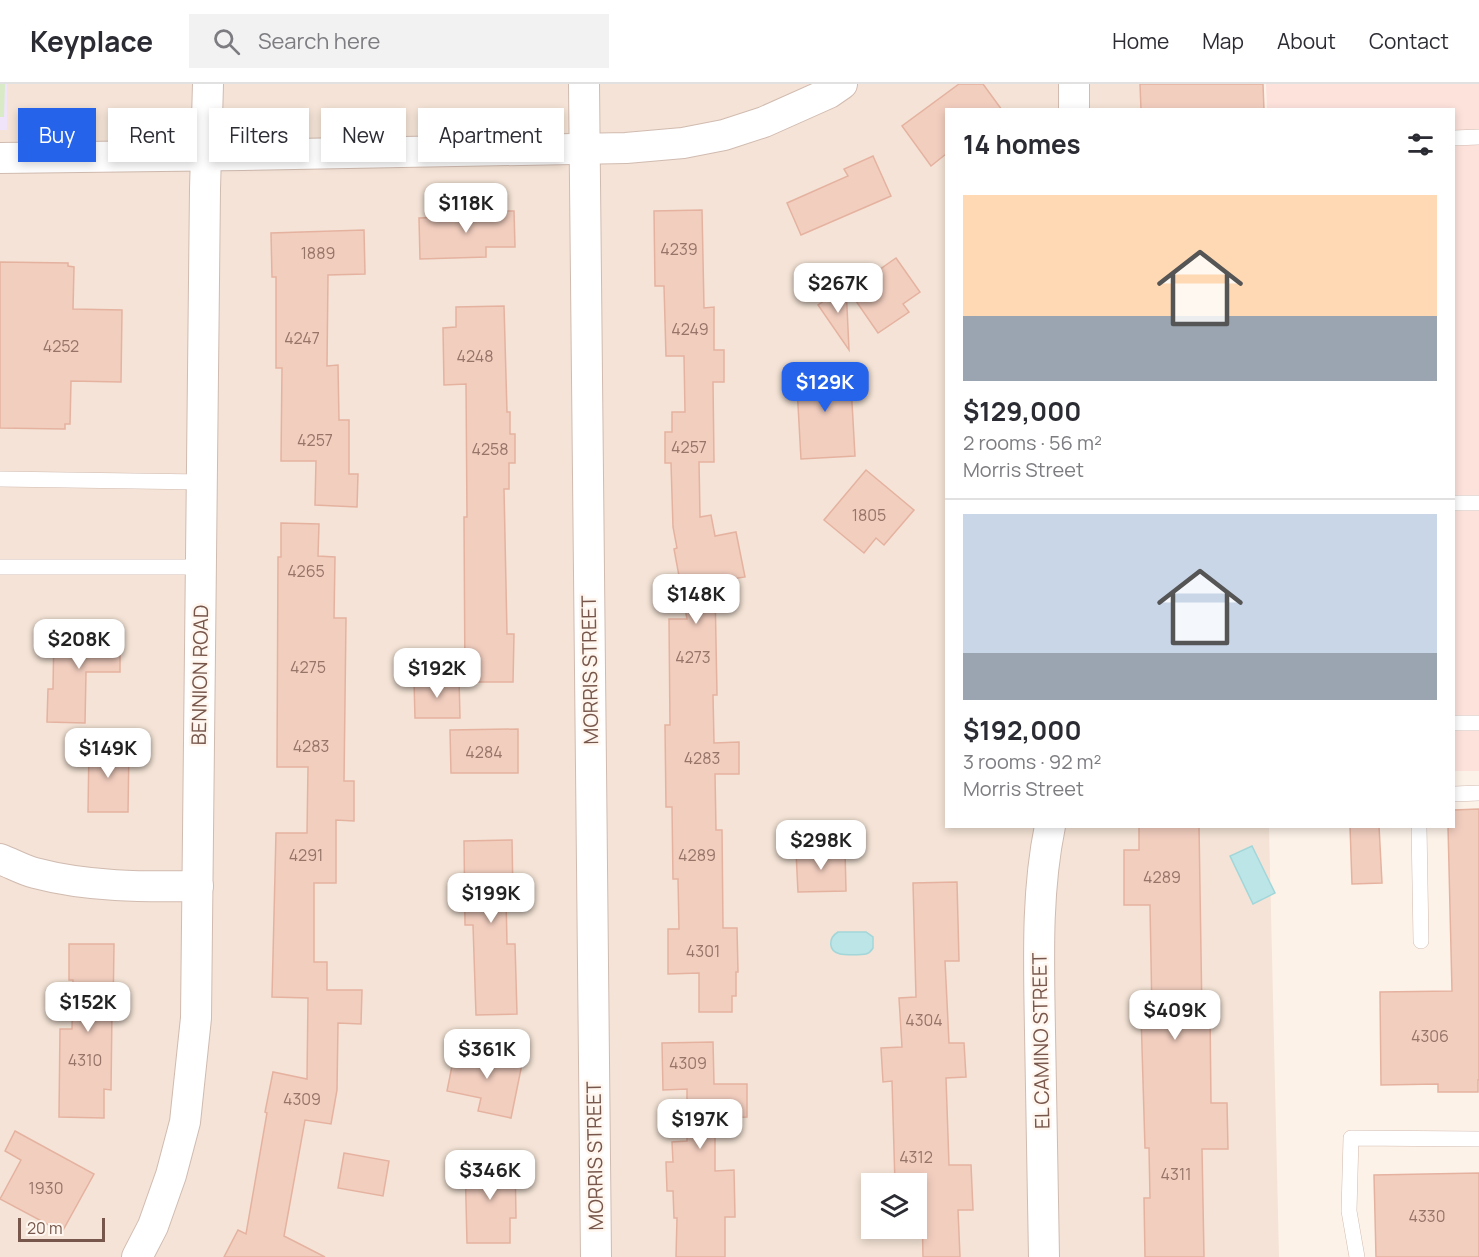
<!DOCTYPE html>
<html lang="en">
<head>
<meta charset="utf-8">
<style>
  :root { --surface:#fff; --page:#f2f2f3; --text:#2b2b33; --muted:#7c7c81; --line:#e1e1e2; --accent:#2563eb }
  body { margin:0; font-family:Manrope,sans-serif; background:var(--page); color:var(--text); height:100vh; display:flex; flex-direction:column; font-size:22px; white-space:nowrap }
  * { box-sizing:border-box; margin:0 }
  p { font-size:20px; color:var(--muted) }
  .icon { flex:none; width:33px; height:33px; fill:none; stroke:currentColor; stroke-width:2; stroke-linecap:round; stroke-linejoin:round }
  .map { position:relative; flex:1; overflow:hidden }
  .details { position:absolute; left:945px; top:24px; width:510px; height:720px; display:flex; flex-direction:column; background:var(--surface); border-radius:0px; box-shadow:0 3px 9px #0003 }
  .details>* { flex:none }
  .banner { position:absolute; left:18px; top:24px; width:570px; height:54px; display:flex; gap:12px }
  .buttons { position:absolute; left:861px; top:1089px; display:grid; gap:12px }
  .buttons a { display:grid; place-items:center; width:66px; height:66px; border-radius:0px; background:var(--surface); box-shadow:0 3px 9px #0003; font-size:30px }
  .scale { position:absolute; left:18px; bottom:15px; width:87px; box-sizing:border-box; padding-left:6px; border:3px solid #77564b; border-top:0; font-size:16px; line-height:21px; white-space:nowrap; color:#77564b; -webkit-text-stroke:4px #fff7ef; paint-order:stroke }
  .price { position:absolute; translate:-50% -51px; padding:0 14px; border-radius:12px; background:#fff; color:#222; font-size:20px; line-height:39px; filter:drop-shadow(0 2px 3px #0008) }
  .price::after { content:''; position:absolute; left:50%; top:36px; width:18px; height:14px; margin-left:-9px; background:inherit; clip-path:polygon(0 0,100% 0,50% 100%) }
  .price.selected { background:var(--accent); color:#fff }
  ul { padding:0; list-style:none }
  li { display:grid; align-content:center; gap:12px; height:318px; padding:0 18px }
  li+li { border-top:2px solid var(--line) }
  li span { display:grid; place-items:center; height:186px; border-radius:0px; color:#555 }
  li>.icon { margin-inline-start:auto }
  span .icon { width:108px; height:108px; fill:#fffc; stroke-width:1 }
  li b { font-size:26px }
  h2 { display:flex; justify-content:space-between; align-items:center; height:72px; padding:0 18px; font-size:26px }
  .tag { padding:0 21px; border-radius:0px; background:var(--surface); box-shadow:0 3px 9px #0003; font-size:21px; line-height:54px }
  .tag.selected { background:var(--accent); color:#fff }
  header { display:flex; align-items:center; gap:36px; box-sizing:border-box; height:84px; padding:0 30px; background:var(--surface); border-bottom:2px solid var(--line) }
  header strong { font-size:28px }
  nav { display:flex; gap:33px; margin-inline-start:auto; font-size:21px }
  .search { width:420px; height:54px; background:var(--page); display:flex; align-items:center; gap:15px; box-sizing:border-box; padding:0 21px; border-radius:0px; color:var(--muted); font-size:22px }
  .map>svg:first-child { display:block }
  .residential { fill:#f4e3d6; fill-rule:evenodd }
  .commercial { fill:#fde2dc }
  .education { fill:#efe4f9 }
  .green { fill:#d9ebc6 }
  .water { fill:#bce5e7; stroke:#a2d6d9; stroke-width:1.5 }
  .building { fill:#f2cebf; stroke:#e5b2a0; stroke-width:1.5 }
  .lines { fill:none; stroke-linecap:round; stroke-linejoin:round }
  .service-casing { stroke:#d1bbb0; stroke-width:16 }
  .minor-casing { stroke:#d1bbb0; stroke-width:32 }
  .service { stroke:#fff; stroke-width:15 }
  .minor { stroke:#fff; stroke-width:30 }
  .labels { text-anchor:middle; stroke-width:5; stroke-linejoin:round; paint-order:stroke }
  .number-label { font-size:16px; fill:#967468 }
  .street-label { font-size:20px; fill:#77564b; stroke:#fff7ef }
</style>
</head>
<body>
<header>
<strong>Keyplace</strong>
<div class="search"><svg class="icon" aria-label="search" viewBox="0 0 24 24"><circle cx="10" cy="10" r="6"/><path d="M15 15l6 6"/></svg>Search here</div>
<nav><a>Home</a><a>Map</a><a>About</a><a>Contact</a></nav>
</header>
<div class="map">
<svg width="1479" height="1173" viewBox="0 0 1479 1173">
  <rect width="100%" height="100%" fill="#fdf2e8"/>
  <path class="residential" d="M0,0H1253V25L946,26V742L1269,743L1279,1173H0ZM872,1100H916V1144H872Z"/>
  <path class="commercial" d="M1266,0H1479V687H1454V26L1267,25Z"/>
  <rect class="education" x="0" y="0" width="7" height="46"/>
  <path class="green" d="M0,0H5L4,33H0Z"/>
  <g class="water">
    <path d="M1252,762L1275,809L1253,820L1230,772Z"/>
    <path d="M838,848H866L873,853V864C871,867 870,869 866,870C862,871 844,871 840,870C828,867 828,854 838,848Z"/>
  </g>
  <g class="building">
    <path d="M959,0H983L1002,26H946V70L931,82L902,42Z"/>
    <path d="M1140,0H1263L1264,26H1141Z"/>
    <path d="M873,72L891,112L801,151L787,119L848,92L844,85Z"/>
    <path d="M702,126L704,224L714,223V266H724V298H713L714,378H699L700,433L711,431L715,452L736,448L745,493L726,496L727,504L715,506L717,611H713L714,659L739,658V690H715L716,746H722L723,844H737L738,888H736V912H732V928H699V889L668,890V845H679L678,795H673L672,723H666L665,641H670L669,535H687L674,465L677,464L673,443L671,379H665V348H672V328H685L684,272H666L664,202H655L654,127Z"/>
    <path d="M514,127L515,163H486V173L420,175L419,134L451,133V128Z"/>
    <path d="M364,146L365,190L328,191L327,282L338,281L339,336H349V390H358L357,423L315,421L316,377H281L282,284H276V193H272L271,149Z"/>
    <path d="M896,174L920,208L903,220L909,228L878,249L849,207Z"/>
    <path d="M0,178L68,179V182L74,183L73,225L122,226L121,298L71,297L70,340H65V345L0,344Z"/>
    <path d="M846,202L849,266L818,221Z"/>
    <path d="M504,222L507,328H510V350H515V379H509V405H504L507,550H514L513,598H465L464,433H467L466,300L444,301L443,244L456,243V223Z"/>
    <path d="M850,283L855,372L801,375L796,285Z"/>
    <path d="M866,386L914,426L884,461L876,454L864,469L824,436Z"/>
    <path d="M281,439L319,440L318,472L335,473L334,534H346L344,697H354V737L336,736V799H314V878H327V906H362L361,940L338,939L337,1006L331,1040L305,1036L284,1152L325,1173H224L238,1146L246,1150L267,1029L265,1028L273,988L307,995L308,914L272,913L276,749H307L308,683H277L278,473H281Z"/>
    <path d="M54,546L120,547V588H86L85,639L47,638L48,605H53Z"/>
    <path d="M459,595L460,634H415L414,596Z"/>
    <path d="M518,645V689H451L450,646Z"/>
    <path d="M89,662L129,663L128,728H88Z"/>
    <path d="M1479,725V996H1478V1008H1438V1000L1381,1001L1380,908L1452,907L1448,742H1454V726Z"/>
    <path d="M1139,742H1199L1202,932H1210L1211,1019H1227L1228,1065H1202L1204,1173H1145L1144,1114H1150L1149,1064H1145L1141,930H1152L1150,821H1124V766H1139Z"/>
    <path d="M1350,742H1379L1382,799L1352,800Z"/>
    <path d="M512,756L513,813H506L507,860H515L517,930L476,931L473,841H465L464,757Z"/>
    <path d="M845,766L846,807L798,808L796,768Z"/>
    <path d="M957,798L959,877H945L949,959H964L966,993L946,994L949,1081H971L973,1126H958L960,1173H923L922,1127H916V1100H895L892,997L883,998L881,964L902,963L899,914L916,913L913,799Z"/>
    <path d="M69,860H114L113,927H112L111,1006L104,1005V1034L59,1033L60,945H72L73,896H69Z"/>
    <path d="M713,958L714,1000H747V1033L715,1034V1087L734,1086L735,1133H725V1173H676L677,1134H674L673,1107H667L666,1078H673L672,1058L687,1057V1005L663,1006L662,959Z"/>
    <path d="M477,965L523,975L511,1034L478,1027L481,1014L447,1007L455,967L477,972Z"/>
    <path d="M15,1047L94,1090L62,1148L0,1115L21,1076L5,1067Z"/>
    <path d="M344,1069L389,1077L383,1112L338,1104Z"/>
    <path d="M515,1076L516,1134H510V1159H467L465,1077Z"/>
    <path d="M1479,1089V1173H1376L1374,1091Z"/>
  </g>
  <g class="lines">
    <g class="service-casing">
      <g id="service">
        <path d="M1454,54L1479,53"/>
        <path d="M0,395L202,398"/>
        <path d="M1454,419H1479"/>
        <path d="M0,483H201"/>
        <path d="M1454,639H1479"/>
        <path d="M1454,710L1479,709"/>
        <path d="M1419,742L1421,857"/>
        <path d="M1357,1173L1349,1127L1351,1054L1479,1055"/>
      </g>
    </g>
    <g class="minor-casing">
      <g id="minor">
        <path d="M584,0L596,1173"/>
        <path d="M1074,0V26"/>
        <path d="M0,74L242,71L626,64L683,59L724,51L764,38L829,9L842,0"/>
        <path d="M0,775C11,779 23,786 35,789C88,803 143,803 198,802"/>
        <path d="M137,1173L153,1142L171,1091L185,1038L196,934L205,105L208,0"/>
        <path d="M1044,1173C1043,1098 1041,1023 1040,948C1039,880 1036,810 1050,742"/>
      </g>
    </g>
    <use href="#service" class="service"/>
    <use href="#minor" class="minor"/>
  </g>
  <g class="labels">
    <g class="number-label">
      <text x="679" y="171">4239</text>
      <text x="318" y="175">1889</text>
      <text x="690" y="251">4249</text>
      <text x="302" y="260">4247</text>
      <text x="61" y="268">4252</text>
      <text x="475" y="278">4248</text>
      <text x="315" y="362">4257</text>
      <text x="689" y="369">4257</text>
      <text x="490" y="371">4258</text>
      <text x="869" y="437">1805</text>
      <text x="306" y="493">4265</text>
      <text x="693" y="579">4273</text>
      <text x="308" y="589">4275</text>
      <text x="311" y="668">4283</text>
      <text x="484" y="674">4284</text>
      <text x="702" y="680">4283</text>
      <text x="306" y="777">4291</text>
      <text x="697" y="777">4289</text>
      <text x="1162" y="799">4289</text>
      <text x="703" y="873">4301</text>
      <text x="924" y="942">4304</text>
      <text x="1430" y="958">4306</text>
      <text x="85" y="982">4310</text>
      <text x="688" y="985">4309</text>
      <text x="302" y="1021">4309</text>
      <text x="916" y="1079">4312</text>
      <text x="1176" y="1096">4311</text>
      <text x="46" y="1110">1930</text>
      <text x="1427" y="1138">4330</text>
    </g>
    <g class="street-label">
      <text transform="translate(590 586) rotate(-91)" y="7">MORRIS STREET</text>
      <text transform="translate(200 591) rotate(-89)" y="7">BENNION ROAD</text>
      <text transform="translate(1041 957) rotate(-91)" y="7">EL CAMINO STREET</text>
      <text transform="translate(595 1072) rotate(-91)" y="7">MORRIS STREET</text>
    </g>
  </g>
</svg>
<div class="buttons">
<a><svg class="icon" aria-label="layers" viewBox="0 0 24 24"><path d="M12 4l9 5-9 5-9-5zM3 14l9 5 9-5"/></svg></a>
</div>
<div class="scale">20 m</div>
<b class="price" style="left:466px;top:150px">$118K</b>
<b class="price" style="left:838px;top:230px">$267K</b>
<b class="price selected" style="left:825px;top:329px">$129K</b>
<b class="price" style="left:696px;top:541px">$148K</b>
<b class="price" style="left:79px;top:586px">$208K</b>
<b class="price" style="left:437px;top:615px">$192K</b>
<b class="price" style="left:108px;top:695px">$149K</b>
<b class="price" style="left:821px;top:787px">$298K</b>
<b class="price" style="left:491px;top:840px">$199K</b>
<b class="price" style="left:88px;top:949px">$152K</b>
<b class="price" style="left:1175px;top:957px">$409K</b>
<b class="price" style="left:487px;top:996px">$361K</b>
<b class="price" style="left:700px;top:1066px">$197K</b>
<b class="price" style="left:490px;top:1117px">$346K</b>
<div class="banner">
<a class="tag selected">Buy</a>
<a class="tag">Rent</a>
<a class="tag">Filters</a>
<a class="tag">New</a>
<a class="tag">Apartment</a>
</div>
<section class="details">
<h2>14 homes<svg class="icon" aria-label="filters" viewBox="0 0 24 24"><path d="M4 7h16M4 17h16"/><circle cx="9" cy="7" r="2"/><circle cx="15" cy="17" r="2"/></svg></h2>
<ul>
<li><span style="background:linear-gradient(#ffd9b3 65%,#9aa5b1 0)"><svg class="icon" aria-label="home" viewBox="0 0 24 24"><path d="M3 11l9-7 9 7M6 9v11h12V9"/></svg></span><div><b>$129,000</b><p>2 rooms · 56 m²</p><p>Morris Street</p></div></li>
<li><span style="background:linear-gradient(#c9d6e8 75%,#9aa5b1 0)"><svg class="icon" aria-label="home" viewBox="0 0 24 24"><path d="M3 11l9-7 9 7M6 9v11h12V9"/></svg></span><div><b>$192,000</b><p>3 rooms · 92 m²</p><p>Morris Street</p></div></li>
</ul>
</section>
</div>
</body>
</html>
